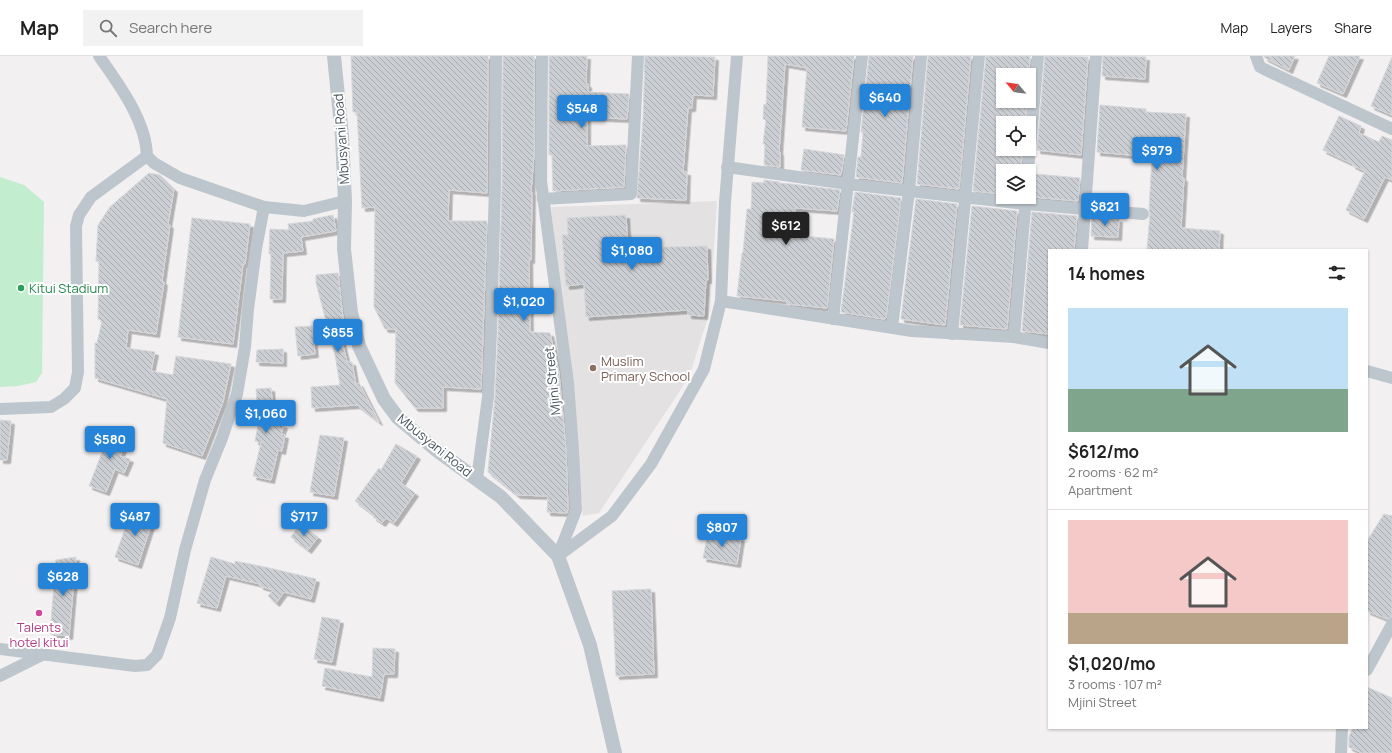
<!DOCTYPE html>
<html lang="en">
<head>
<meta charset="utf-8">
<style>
  :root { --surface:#fff; --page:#f2f2f2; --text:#222; --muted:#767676; --line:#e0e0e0; --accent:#2584d8 }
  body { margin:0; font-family:Manrope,sans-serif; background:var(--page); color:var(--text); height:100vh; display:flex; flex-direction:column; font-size:15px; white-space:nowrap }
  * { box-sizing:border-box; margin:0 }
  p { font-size:13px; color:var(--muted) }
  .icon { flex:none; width:22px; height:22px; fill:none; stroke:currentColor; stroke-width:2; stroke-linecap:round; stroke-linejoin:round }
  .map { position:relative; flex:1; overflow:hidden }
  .panel { position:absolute; left:1048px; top:193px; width:320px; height:480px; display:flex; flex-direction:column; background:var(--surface); border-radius:0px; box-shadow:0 1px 3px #0004 }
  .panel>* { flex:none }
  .needle { width:26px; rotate:299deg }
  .tools { position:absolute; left:996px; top:12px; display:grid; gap:8px }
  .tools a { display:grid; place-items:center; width:40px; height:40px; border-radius:0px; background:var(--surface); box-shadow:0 1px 3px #0004; font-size:20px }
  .price { position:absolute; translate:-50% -34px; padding:0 9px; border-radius:4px; background:var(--accent); color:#fff; font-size:13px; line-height:26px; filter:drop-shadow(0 1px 2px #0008) }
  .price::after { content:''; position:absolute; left:50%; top:24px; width:12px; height:9px; margin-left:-6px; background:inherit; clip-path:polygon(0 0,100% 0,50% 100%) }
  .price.selected { background:#222; color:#fff }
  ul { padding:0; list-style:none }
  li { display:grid; align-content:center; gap:8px; height:212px; padding:0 20px }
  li+li { border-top:1px solid var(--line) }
  li span { display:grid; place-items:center; height:124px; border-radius:0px; color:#555 }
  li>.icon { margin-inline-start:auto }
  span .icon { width:72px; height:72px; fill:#fffc; stroke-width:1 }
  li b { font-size:17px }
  h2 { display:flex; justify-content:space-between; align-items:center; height:48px; padding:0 20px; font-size:17px }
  header { display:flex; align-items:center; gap:24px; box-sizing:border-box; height:56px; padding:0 20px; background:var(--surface); border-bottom:1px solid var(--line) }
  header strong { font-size:19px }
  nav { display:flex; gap:22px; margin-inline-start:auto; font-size:14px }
  .search { width:280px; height:36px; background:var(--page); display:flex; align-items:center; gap:10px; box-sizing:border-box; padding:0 14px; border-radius:0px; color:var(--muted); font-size:15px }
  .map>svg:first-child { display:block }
  .education { fill:#e3e1e2 }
  .grass { fill:#c2edcf }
  .building { fill:url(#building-back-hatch); stroke:#d5d7db; filter:url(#shadow) }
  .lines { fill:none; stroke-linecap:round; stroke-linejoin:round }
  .minor { stroke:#bdc6cc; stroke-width:12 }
  .tertiary { stroke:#bdc6cc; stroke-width:14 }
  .leisure-dot { fill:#2e9e5b; stroke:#fff; stroke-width:1.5 }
  .education-dot { fill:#8d6e63; stroke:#fff; stroke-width:1.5 }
  .hotel-dot { fill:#d1479c; stroke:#fff; stroke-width:1.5 }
  .labels { text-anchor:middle; stroke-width:4; stroke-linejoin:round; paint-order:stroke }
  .street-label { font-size:13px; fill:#49555d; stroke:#fff }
  .leisure-label { font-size:13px; fill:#27864d; stroke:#fff; text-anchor:start }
  .education-label { font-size:13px; fill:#785e54; stroke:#fff; text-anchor:start }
  .hotel-label { font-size:13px; fill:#b23c85; stroke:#fff }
</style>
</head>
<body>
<header>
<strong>Map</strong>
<div class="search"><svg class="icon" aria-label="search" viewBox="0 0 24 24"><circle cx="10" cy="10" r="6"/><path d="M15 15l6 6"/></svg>Search here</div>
<nav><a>Map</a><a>Layers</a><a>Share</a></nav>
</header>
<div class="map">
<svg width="1392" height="697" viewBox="0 0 1392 697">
  <defs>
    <pattern id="building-back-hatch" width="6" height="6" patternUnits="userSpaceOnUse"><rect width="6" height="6" fill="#cbced2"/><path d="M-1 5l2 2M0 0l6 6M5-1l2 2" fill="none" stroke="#a7aaae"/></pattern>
    <filter id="shadow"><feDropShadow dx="3.5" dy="3.5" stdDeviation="0" flood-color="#0004"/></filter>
  </defs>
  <rect width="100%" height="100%" fill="#f3f0f1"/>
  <path class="education" d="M717,145L710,255L689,321L599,457L583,460L551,151Z"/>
  <path class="grass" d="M0,121L24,129L44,146L42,317L36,326L18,330L0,331Z"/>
  <g class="building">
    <path d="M351,0H488L487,137L449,134L448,165H487L481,333L443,331V352H415L395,327L396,273H385L374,251L375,151L362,152L357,56H353Z"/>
    <path d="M503,0H534V98L531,136H532L531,204H529L530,276L550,277L559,317L566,394L568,453L567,457L547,456L548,440L517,439L488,416L495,341L498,276L502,129Z"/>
    <path d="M549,0H587L586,28H588V36L629,38L627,63L587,61V90L626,89L624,131L553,135L552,99H549Z"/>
    <path d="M645,0L715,1L713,40L693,39L692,52H688L683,116H687L686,144L637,142L643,64Z"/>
    <path d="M768,0H854L846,75L802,71L807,12L785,8L779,96H780V111L764,109L765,88H763L766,64L763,63L764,48L766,49Z"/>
    <path d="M869,0H913L902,127L856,121L858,101H861L863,76H861Z"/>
    <path d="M928,0H971L959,133L917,128Z"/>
    <path d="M986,0H1030L1029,19H1003V45H1027L1025,67H1003V94L1022,96L1021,115H1003V138L973,135Z"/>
    <path d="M1045,0L1088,1L1081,99L1037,94Z"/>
    <path d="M1103,0L1146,1L1145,23L1102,20Z"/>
    <path d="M1264,0H1295L1289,14L1265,2Z"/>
    <path d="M1329,0H1360L1343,38L1317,27Z"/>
    <path d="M1392,1V59L1371,50Z"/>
    <path d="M1100,49L1146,53V56L1186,58L1182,122H1184L1181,172L1220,175L1219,194H1147L1150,158L1149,154L1152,101L1097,96Z"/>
    <path d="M1339,60L1361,70L1359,77L1379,86L1382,80L1392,84V124L1385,121L1364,163L1346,154L1365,115L1352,109L1353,108L1323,94Z"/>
    <path d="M804,93L844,99L841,119L801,114Z"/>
    <path d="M149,117L160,119L174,133L168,168L170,169L162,225L164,226L156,278L128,274L126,292L155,296L151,315L173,319L176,300L231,308L223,346L202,400L163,387L167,343L95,322V287H97L102,265L98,263L99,206L96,205L98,169L110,151Z"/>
    <path d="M1035,118L1080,122L1078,145L1033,141L1032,137Z"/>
    <path d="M764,124L779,126V127L791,128L840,134L837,155L795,152L793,179L834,183L827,252L787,248V245L737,240L742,197H743L747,153H751L752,126L764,127Z"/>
    <path d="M855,136L901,142L886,262L884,263L841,256L854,156H852Z"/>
    <path d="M916,143L957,148L945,269L901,263Z"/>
    <path d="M972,150L1017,155L1007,273L960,269Z"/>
    <path d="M1032,156L1077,160L1074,194H1049V278L1022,275Z"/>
    <path d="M333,159L336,175L301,181L303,195L283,197L282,243H270L271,198H269L270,173L289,174L288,168L313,165V163Z"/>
    <path d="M626,159L628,192L707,190L708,224H706L704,260L688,259V254L586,261L584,228L566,230L562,179H568L567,162Z"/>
    <path d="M1092,161L1119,163L1118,181L1091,180Z"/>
    <path d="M192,162L250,168L245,208H243L233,288L178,281Z"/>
    <path d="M338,217L345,280L341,281L347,306H352L356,329L359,327L379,366L357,349L312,352L311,331L340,329L335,299L316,227V219Z"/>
    <path d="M312,270L315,298L298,300L295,271Z"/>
    <path d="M283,293V307L256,306L257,294Z"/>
    <path d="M271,332L274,367L284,369L281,378L285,379L282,395L278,394L271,424L253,420L261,387L255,385L259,365L252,366L250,344L257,347L256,333Z"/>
    <path d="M0,364L11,365L7,404H0Z"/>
    <path d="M112,371L129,378L120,400L130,403L124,417L115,413L106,436L89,430Z"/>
    <path d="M320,379L344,382L334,440L310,436Z"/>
    <path d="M396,388L417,400L401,427L415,437L394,467L386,462L382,467L373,461L374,459L355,445L379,412L381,414Z"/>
    <path d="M132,453L154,460L138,509L115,501Z"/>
    <path d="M1384,458L1392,460V561L1387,563L1367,555V485Z"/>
    <path d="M300,468L318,481L308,494L291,481Z"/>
    <path d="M708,476L741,482L737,508L703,502Z"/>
    <path d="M76,501L69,580L50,578L56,504Z"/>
    <path d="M211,501L235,508V505L265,511L316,523L311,543L284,536L276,547L268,540L273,534L260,530V528L226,520L217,552L197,547Z"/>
    <path d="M651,533L654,618L616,620L612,535Z"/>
    <path d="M322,561L340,564L332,606L314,603Z"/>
    <path d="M373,592L395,593L394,618H384L380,642L322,630L325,612L372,621Z"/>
    <path d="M1367,631L1392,642V697H1362L1349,691V680L1353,672H1367Z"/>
  </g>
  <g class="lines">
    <g class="minor">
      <path d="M99,0C119,29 146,64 147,100L154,107L180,122L264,151L304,155L345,145"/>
      <path d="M542,0L541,125L568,327L573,394L576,454L558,500"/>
      <path d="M1256,0L1260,11L1264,13L1392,73"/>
      <path d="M727,111L848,128L909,135L1026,148L1143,158"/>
      <path d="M1028,115L1038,0"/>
      <path d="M543,143L631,138L638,0"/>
      <path d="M1082,194L1096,0"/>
      <path d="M721,245L912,275L1014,281L1049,287"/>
      <path d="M833,263L862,0"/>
      <path d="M892,271L909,135L921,0"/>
      <path d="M952,278L979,0"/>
      <path d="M1014,281L1026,141"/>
      <path d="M1367,315L1392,322"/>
      <path d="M0,353L51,351L64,343L75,332L78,316L76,170L79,159L91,141L147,100"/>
      <path d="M477,423L488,341L491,276L495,129L496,0"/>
      <path d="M558,500L612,460L651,408L704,313L721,245L725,146L737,0"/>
      <path d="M0,593L135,610L147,609L157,599L170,562L185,494L205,424L222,382L237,338L245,291L248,253L256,193L264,151"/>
      <path d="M1367,614L1392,568"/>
      <path d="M0,620L42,599"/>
      <path d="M1341,697L1342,672"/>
    </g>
    <path class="tertiary" d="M334,0L342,80L345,145L344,193L351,256L359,290L384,343L398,362L435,393L501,441L558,500L590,589L615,697"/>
  </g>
  <circle class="leisure-dot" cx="21" cy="232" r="4"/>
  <circle class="education-dot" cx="593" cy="312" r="4"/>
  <circle class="hotel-dot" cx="39" cy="557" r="4"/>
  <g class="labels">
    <g class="street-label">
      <text transform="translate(341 83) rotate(-94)" y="5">Mbusyani Road</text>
      <text transform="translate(552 325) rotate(-96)" y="5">Mjini Street</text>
      <text transform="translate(435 389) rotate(39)" y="5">Mbusyani Road</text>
    </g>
    <g class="leisure-label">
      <text x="29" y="237">Kitui Stadium</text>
    </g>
    <g class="education-label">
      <text x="601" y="310">Muslim<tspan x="601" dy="15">Primary School</tspan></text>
    </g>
    <g class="hotel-label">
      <text x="39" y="576">Talents<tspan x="39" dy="15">hotel kitui</tspan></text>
    </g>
  </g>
</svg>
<div class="tools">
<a><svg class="needle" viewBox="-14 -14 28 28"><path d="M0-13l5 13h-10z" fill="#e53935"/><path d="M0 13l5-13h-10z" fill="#767676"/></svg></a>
<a><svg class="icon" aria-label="locate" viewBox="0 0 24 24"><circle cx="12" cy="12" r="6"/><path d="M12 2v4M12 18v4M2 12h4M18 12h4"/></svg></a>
<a><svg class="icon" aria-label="layers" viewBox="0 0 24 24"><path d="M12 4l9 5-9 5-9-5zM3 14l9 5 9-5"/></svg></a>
</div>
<b class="price" style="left:885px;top:62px">$640</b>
<b class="price" style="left:582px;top:73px">$548</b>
<b class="price" style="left:1157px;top:115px">$979</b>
<b class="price" style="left:1105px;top:171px">$821</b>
<b class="price selected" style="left:786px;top:190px">$612</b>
<b class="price" style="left:632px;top:215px">$1,080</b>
<b class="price" style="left:524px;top:266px">$1,020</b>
<b class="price" style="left:338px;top:297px">$855</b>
<b class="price" style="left:266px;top:378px">$1,060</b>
<b class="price" style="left:110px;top:404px">$580</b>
<b class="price" style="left:135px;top:481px">$487</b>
<b class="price" style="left:304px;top:481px">$717</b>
<b class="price" style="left:722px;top:492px">$807</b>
<b class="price" style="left:63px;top:541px">$628</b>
<section class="panel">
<h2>14 homes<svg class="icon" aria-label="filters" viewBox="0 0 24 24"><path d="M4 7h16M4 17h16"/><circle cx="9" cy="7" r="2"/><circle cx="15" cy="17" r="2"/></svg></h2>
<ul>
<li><span style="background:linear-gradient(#bfe0f5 65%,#7fa58c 0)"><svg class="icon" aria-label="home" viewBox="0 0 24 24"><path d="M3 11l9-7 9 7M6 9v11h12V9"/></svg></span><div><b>$612/mo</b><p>2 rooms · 62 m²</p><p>Apartment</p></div></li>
<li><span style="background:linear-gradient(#f6c9c9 75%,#b9a48a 0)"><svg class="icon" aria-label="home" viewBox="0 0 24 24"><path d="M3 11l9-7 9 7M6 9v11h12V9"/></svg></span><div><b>$1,020/mo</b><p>3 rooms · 107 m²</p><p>Mjini Street</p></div></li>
</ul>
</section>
</div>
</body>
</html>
